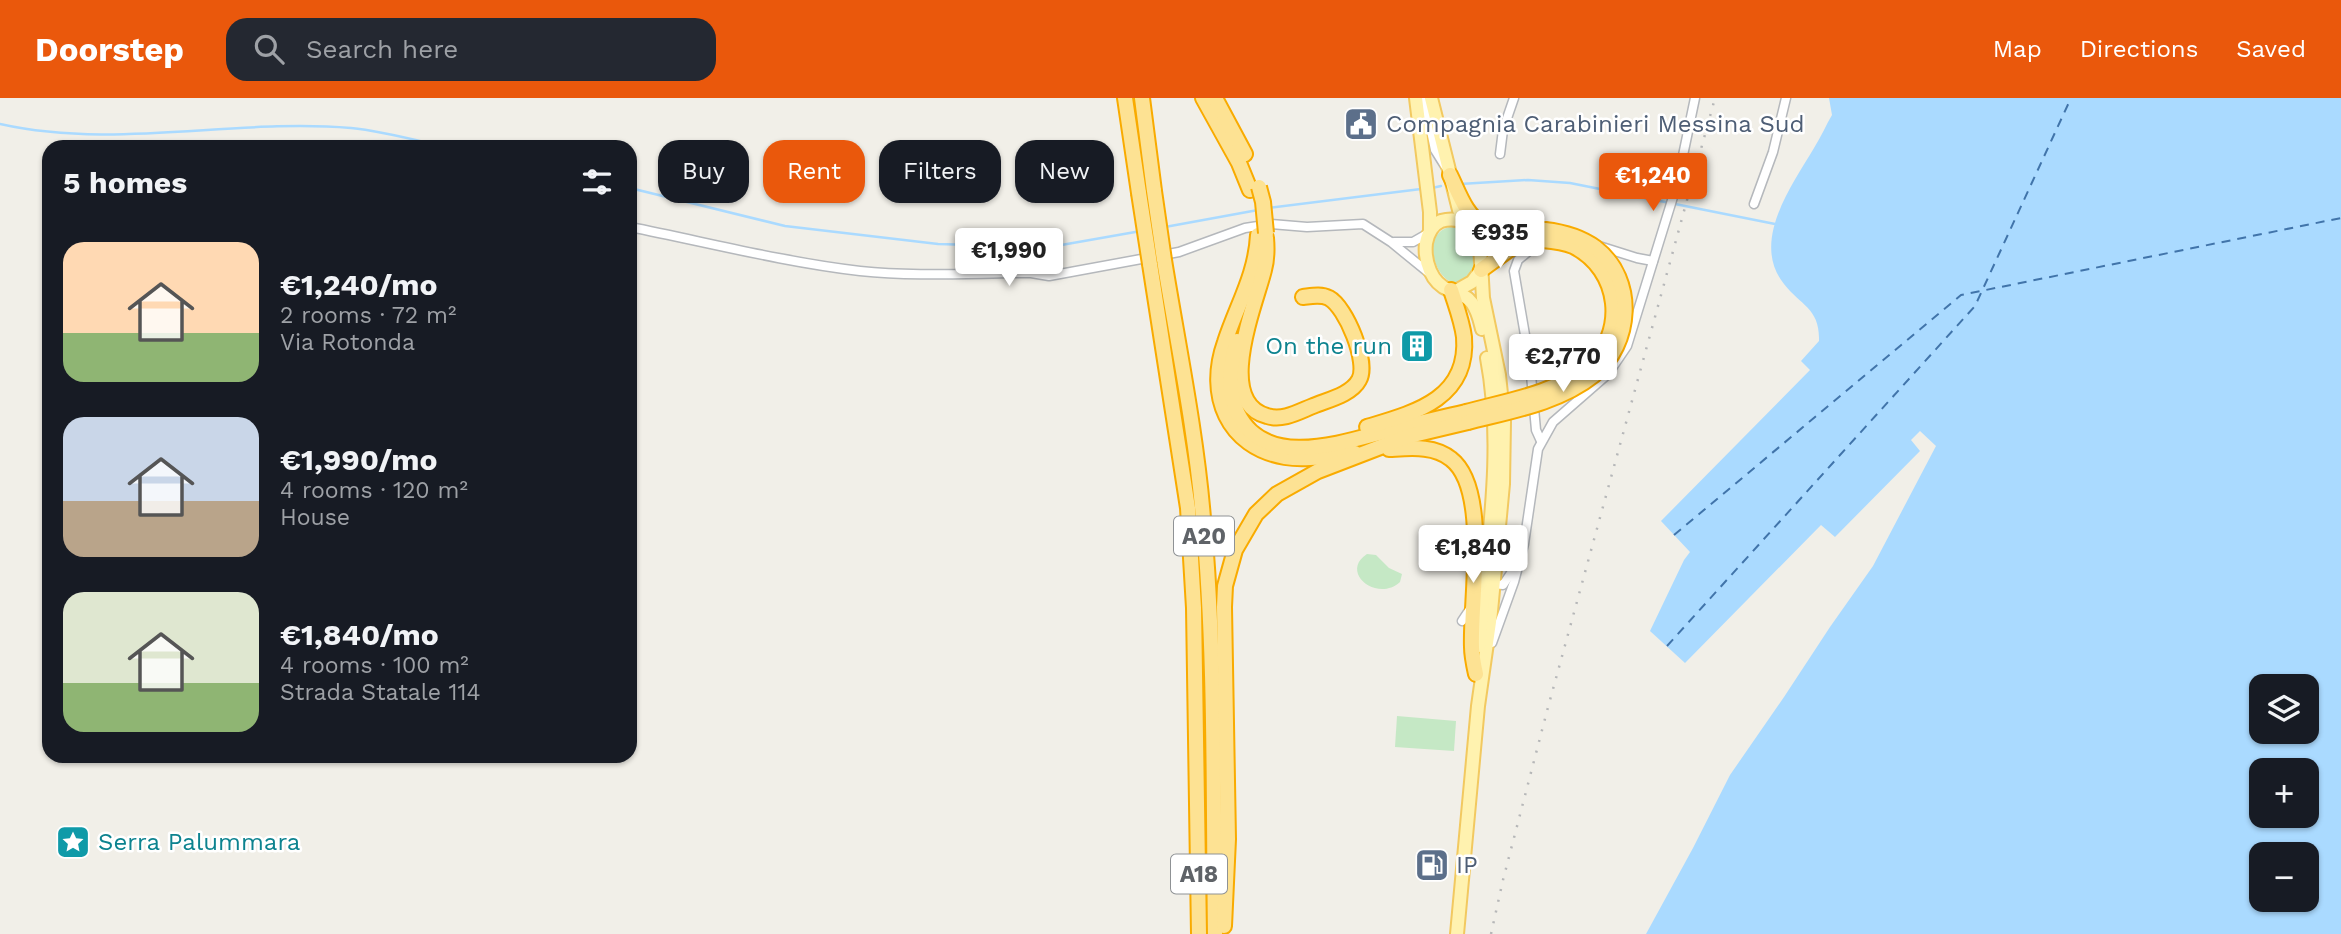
<!DOCTYPE html>
<html lang="en">
<head>
<meta charset="utf-8">
<style>
  :root { --surface:#171b24; --page:#242831; --text:#f1f3f6; --muted:#9ea1a6; --accent:#ea580c }
  body { margin:0; font-family:"Work Sans",sans-serif; background:var(--page); color:var(--text); height:100vh; display:flex; flex-direction:column; font-size:26px; white-space:nowrap }
  * { box-sizing:border-box; margin:0 }
  p { font-size:23px; color:var(--muted) }
  .icon { flex:none; width:38px; height:38px; fill:none; stroke:currentColor; stroke-width:2; stroke-linecap:round; stroke-linejoin:round }
  .map { position:relative; flex:1; overflow:hidden }
  .panel { position:absolute; left:42px; top:42px; width:595px; height:623px; display:flex; flex-direction:column; background:var(--surface); border-radius:21px; box-shadow:0 2px 5px #0004 }
  .panel>* { flex:none }
  .top-card { position:absolute; left:658px; top:42px; width:665px; height:63px; display:flex; gap:14px }
  .controls { position:absolute; left:2249px; top:576px; display:grid; gap:14px }
  .controls a { display:grid; place-items:center; width:70px; height:70px; border-radius:14px; background:var(--surface); box-shadow:0 2px 5px #0004; font-size:35px }
  .price { position:absolute; translate:-50% -60px; padding:0 16px; border-radius:7px; background:#fff; color:#222; font-size:23px; line-height:46px; filter:drop-shadow(0 2px 4px #0008) }
  .price::after { content:''; position:absolute; left:50%; top:42px; width:21px; height:16px; margin-left:-10px; background:inherit; clip-path:polygon(0 0,100% 0,50% 100%) }
  .price.selected { background:var(--accent); color:#fff }
  ul { padding:0; list-style:none }
  li { display:flex; align-items:center; gap:21px; height:175px; padding:0 21px }
  li span { display:grid; place-items:center; flex:none; width:196px; height:140px; border-radius:21px; color:#555 }
  li>.icon { margin-inline-start:auto }
  span .icon { width:84px; height:84px; fill:#fffc; stroke-width:1 }
  li b { font-size:30px }
  h2 { display:flex; justify-content:space-between; align-items:center; height:84px; padding:0 21px; font-size:30px }
  .pill { padding:0 24px; border-radius:21px; background:var(--surface); box-shadow:0 2px 5px #0004; font-size:24px; line-height:63px }
  .pill.selected { background:var(--accent); color:#fff }
  header { display:flex; align-items:center; gap:42px; box-sizing:border-box; height:98px; padding:0 35px; background:var(--accent); color:#fff }
  header strong { font-size:33px }
  nav { display:flex; gap:38px; margin-inline-start:auto; font-size:24px }
  .search { width:490px; height:63px; background:var(--page); display:flex; align-items:center; gap:18px; box-sizing:border-box; padding:0 24px; border-radius:21px; color:var(--muted); font-size:26px }
  .map>svg:first-child { display:block }
  .green { fill:#c5e8c5 }
  .water { fill:#aadaff; fill-rule:evenodd }
  .lines { fill:none; stroke-linecap:round; stroke-linejoin:round }
  .stream { stroke:#aadaff; stroke-width:2.5 }
  .ferry { stroke:#4174aa; stroke-width:2; stroke-dasharray:9 7; stroke-linecap:butt }
  .minor-casing { stroke:#b5b8bc; stroke-width:11 }
  .primary-casing { stroke:#f2c960; stroke-width:16 }
  .motorway-casing { stroke:#f9ab00; stroke-width:18 }
  .minor { stroke:#fff; stroke-width:8 }
  .primary { stroke:#fff2af; stroke-width:12 }
  .motorway { stroke:#fde293; stroke-width:14 }
  .rail { stroke:#b6b7b8; stroke-width:2.5; stroke-dasharray:2 9; stroke-linecap:butt }
  .motorway-bridge-casing { stroke:#f9ab00; stroke-width:18; stroke-linecap:butt }
  .motorway-bridge { stroke:#fde293; stroke-width:14 }
  .labels { text-anchor:middle; stroke-width:5; stroke-linejoin:round; paint-order:stroke }
  .shield { fill:#fff; stroke:#8f9295; stroke-width:2 }
  .shield-label { font-size:23px; font-weight:bold; fill:#5f6368 }
  .service-label { font-size:24px; fill:#4e5e75; stroke:#fff; text-anchor:start }
  .culture-label { font-size:24px; fill:#0d838f; stroke:#fff; text-anchor:end }
</style>
</head>
<body>
<header>
<strong>Doorstep</strong>
<div class="search"><svg class="icon" aria-label="search" viewBox="0 0 24 24"><circle cx="10" cy="10" r="6"/><path d="M15 15l6 6"/></svg>Search here</div>
<nav><a>Map</a><a>Directions</a><a>Saved</a></nav>
</header>
<div class="map">
<svg width="2341" height="836" viewBox="0 0 2341 836">
  <rect width="100%" height="100%" fill="#f1efe8"/>
  <g class="green">
    <path d="M1455,128C1474,134 1482,162 1468,178C1444,207 1410,132 1455,128Z"/>
    <path d="M1367,456L1376,457L1389,470L1402,476L1400,484C1377,505 1339,474 1367,456Z"/>
    <path d="M1397,618L1456,623L1454,653L1395,649Z"/>
  </g>
  <path class="water" d="M1829,0H2341V836H1646L1693,750L1730,677L1784,599L1830,529L1873,468L1936,348L1920,333L1911,342L1920,353L1835,439L1821,427L1685,565L1650,533L1684,462L1690,454L1661,423L1810,272L1801,263L1819,243C1820,210 1801,208 1784,186C1750,144 1792,87 1814,50C1821,39 1826,27 1832,17ZM2261,588H2306V634H2261ZM2261,672H2306V718H2261ZM2261,756H2306V802H2261Z"/>
  <g class="lines">
    <g class="stream">
      <path d="M0,26C116,52 234,20 351,30C382,33 415,42 445,49"/>
      <path d="M1460,86L1528,82L1570,85L1775,126"/>
      <path d="M630,90L785,128L938,146L1050,149L1141,133"/>
      <path d="M1432,90L1441,88"/>
      <path d="M1268,110L1421,91"/>
      <path d="M1165,129L1258,112"/>
    </g>
    <g class="ferry">
      <path d="M1674,437L1961,197L2341,120"/>
      <path d="M1667,548L1975,208L2071,0"/>
    </g>
    <g class="minor-casing">
      <g id="minor">
        <path d="M1424,0L1435,52L1445,68"/>
        <path d="M1500,56L1503,32L1514,0"/>
        <path d="M1754,106L1773,54L1786,0"/>
        <path d="M630,129C706,144 783,164 860,173C916,179 974,175 1031,175L1049,178L1179,154L1245,130L1271,126L1307,129L1363,126L1391,144L1429,175"/>
        <path d="M1394,144H1413L1427,136"/>
        <path d="M1535,148L1518,162L1514,173L1530,266L1536,332L1541,343"/>
        <path d="M1599,148L1637,160L1653,163"/>
        <path d="M1493,486L1503,487L1513,472"/>
        <path d="M1462,523L1472,508"/>
        <path d="M1492,545L1514,484L1524,446L1538,351L1553,324L1608,276L1627,248L1677,86L1695,0"/>
      </g>
    </g>
    <g class="primary-casing">
      <g id="primary">
        <path d="M1416,0L1430,114V133"/>
        <path d="M1431,0L1459,112L1474,133L1480,147L1483,200L1499,277L1504,324L1503,386L1490,524L1478,608L1457,836"/>
        <path d="M1468,126C1459,121 1451,120 1441,123C1432,127 1428,135 1426,145C1424,163 1431,185 1449,192C1458,195 1466,197 1472,205C1478,213 1480,223 1482,231"/>
        <path d="M1456,193L1472,184L1481,172"/>
        <path d="M1479,548C1486,453 1505,354 1487,260"/>
      </g>
    </g>
    <g class="motorway-casing">
      <g id="motorway">
        <path d="M1125,0L1139,95"/>
        <path d="M1142,0L1154,93"/>
        <path d="M1203,0L1239,65L1250,92"/>
        <path d="M1215,0L1245,56"/>
        <path d="M1450,77C1458,93 1466,119 1484,127C1496,131 1511,131 1523,134"/>
        <path d="M1474,133L1499,138L1545,132"/>
        <path d="M1258,137C1256,177 1237,207 1225,244C1206,297 1227,349 1285,359C1308,363 1332,357 1355,355"/>
        <path d="M1266,140C1267,151 1267,161 1264,172C1256,205 1214,304 1267,318C1283,323 1298,314 1313,308C1327,302 1351,297 1359,282C1369,265 1346,209 1329,200C1321,196 1312,198 1303,199"/>
        <path d="M1164,162C1178,248 1196,334 1203,420C1216,558 1213,698 1215,836"/>
        <path d="M1150,166L1188,410L1194,510L1199,836"/>
        <path d="M1481,172L1514,148L1542,142"/>
        <path d="M1237,243C1230,267 1226,292 1238,316C1265,370 1338,346 1383,334C1411,327 1439,320 1466,314"/>
        <path d="M1367,329C1414,315 1469,301 1464,239C1462,223 1456,208 1451,192"/>
        <path d="M1389,351C1410,350 1434,347 1451,361C1490,391 1470,503 1472,549C1472,558 1474,567 1476,576"/>
        <path d="M1224,828L1228,741L1224,509L1225,488L1235,452L1256,416L1277,396L1318,373L1409,338L1468,324"/>
      </g>
    </g>
    <use href="#minor" class="minor"/>
    <use href="#primary" class="primary"/>
    <use href="#motorway" class="motorway"/>
    <path class="rail" d="M1491,836L1503,782L1547,613L1715,0"/>
    <g class="motorway-bridge-casing">
      <g id="motorway-bridge">
        <path d="M1259,89L1263,104L1266,135"/>
        <path d="M1154,93L1164,162"/>
        <path d="M1139,95L1150,166"/>
        <path d="M1466,314C1506,303 1554,296 1587,269C1627,236 1621,172 1573,148C1564,144 1553,143 1542,142"/>
        <path d="M1468,324C1511,313 1559,305 1594,277C1632,246 1637,182 1596,150C1581,139 1563,134 1545,132"/>
      </g>
    </g>
    <use href="#motorway-bridge" class="motorway-bridge"/>
  </g>
  <defs>
    <g id="civic-square" transform="scale(1.75)"><rect x="-9" y="-9" width="18" height="18" rx="4" fill="#5c6f8a" stroke="#fff"/><path d="M-.6-6.5H3V-4.5H.6V-3L4-1V1h2V6H-6V1h2V-1L-.6-3ZM-1.2 2.5V6h2.4V2.5Z" fill="#fff"/></g>
    <g id="building-square" transform="scale(1.75)"><rect x="-9" y="-9" width="18" height="18" rx="4" fill="#0f9aa8" stroke="#fff"/><path d="M-4-6H4V6H1V3H-1V6H-4ZM-2.5-4.3h1.7v1.8h-1.7ZM.8-4.3h1.7v1.8H.8ZM-2.5-1h1.7V.8h-1.7ZM.8-1h1.7V.8H.8Z" fill="#fff"/></g>
    <g id="sight-square" transform="scale(1.75)"><rect x="-9" y="-9" width="18" height="18" rx="4" fill="#0f9aa8" stroke="#fff"/><path d="M0-6L1.8-2.2L6-1.7L2.9 1.2L3.7 5.4L0 3.3L-3.7 5.4L-2.9 1.2L-6-1.7L-1.8-2.2Z" fill="#fff"/></g>
    <g id="fuel-square" transform="scale(1.75)"><rect x="-9" y="-9" width="18" height="18" rx="4" fill="#5c6f8a" stroke="#fff"/><path d="M-5.5-6h7V0h2V4h1.3V-2.5L3-4.5l.8-.8L6-3V5H2.5V1h-1V6h-7ZM-4.2-4.7v3.2H.2V-4.7Z" fill="#fff"/></g>
  </defs>
  <g fill-rule="evenodd">
    <use href="#civic-square" x="1361" y="26"/>
    <use href="#building-square" x="1417" y="248"/>
    <use href="#sight-square" x="73" y="744"/>
    <use href="#fuel-square" x="1432" y="767"/>
  </g>
  <g class="labels">
    <g class="shield">
      <rect x="1174" y="418.5" width="60" height="39" rx="5"/>
      <rect x="1171" y="756.5" width="56" height="39" rx="5"/>
    </g>
    <g class="shield-label">
      <text x="1204" y="446">A20</text>
      <text x="1199" y="784">A18</text>
    </g>
    <g class="service-label">
      <text x="1386" y="34">Compagnia Carabinieri Messina Sud</text>
      <text x="1456" y="775">IP</text>
    </g>
    <g class="culture-label">
      <text x="1392" y="256">On the run</text>
      <text x="98" y="752" text-anchor="start">Serra Palummara</text>
    </g>
  </g>
</svg>
<div class="controls">
<a><svg class="icon" aria-label="layers" viewBox="0 0 24 24"><path d="M12 4l9 5-9 5-9-5zM3 14l9 5 9-5"/></svg></a>
<a>+</a>
<a>−</a>
</div>
<b class="price selected" style="left:1653px;top:115px">€1,240</b>
<b class="price" style="left:1500px;top:172px">€935</b>
<b class="price" style="left:1009px;top:190px">€1,990</b>
<b class="price" style="left:1563px;top:296px">€2,770</b>
<b class="price" style="left:1473px;top:487px">€1,840</b>
<div class="top-card">
<a class="pill">Buy</a>
<a class="pill selected">Rent</a>
<a class="pill">Filters</a>
<a class="pill">New</a>
</div>
<section class="panel">
<h2>5 homes<svg class="icon" aria-label="filters" viewBox="0 0 24 24"><path d="M4 7h16M4 17h16"/><circle cx="9" cy="7" r="2"/><circle cx="15" cy="17" r="2"/></svg></h2>
<ul>
<li><span style="background:linear-gradient(#ffd9b3 65%,#8fb573 0)"><svg class="icon" aria-label="home" viewBox="0 0 24 24"><path d="M3 11l9-7 9 7M6 9v11h12V9"/></svg></span><div><b>€1,240/mo</b><p>2 rooms · 72 m²</p><p>Via Rotonda</p></div></li>
<li><span style="background:linear-gradient(#c9d6e8 60%,#b9a48a 0)"><svg class="icon" aria-label="home" viewBox="0 0 24 24"><path d="M3 11l9-7 9 7M6 9v11h12V9"/></svg></span><div><b>€1,990/mo</b><p>4 rooms · 120 m²</p><p>House</p></div></li>
<li><span style="background:linear-gradient(#dfe7d0 65%,#8fb573 0)"><svg class="icon" aria-label="home" viewBox="0 0 24 24"><path d="M3 11l9-7 9 7M6 9v11h12V9"/></svg></span><div><b>€1,840/mo</b><p>4 rooms · 100 m²</p><p>Strada Statale 114</p></div></li>
</ul>
</section>
</div>
</body>
</html>
